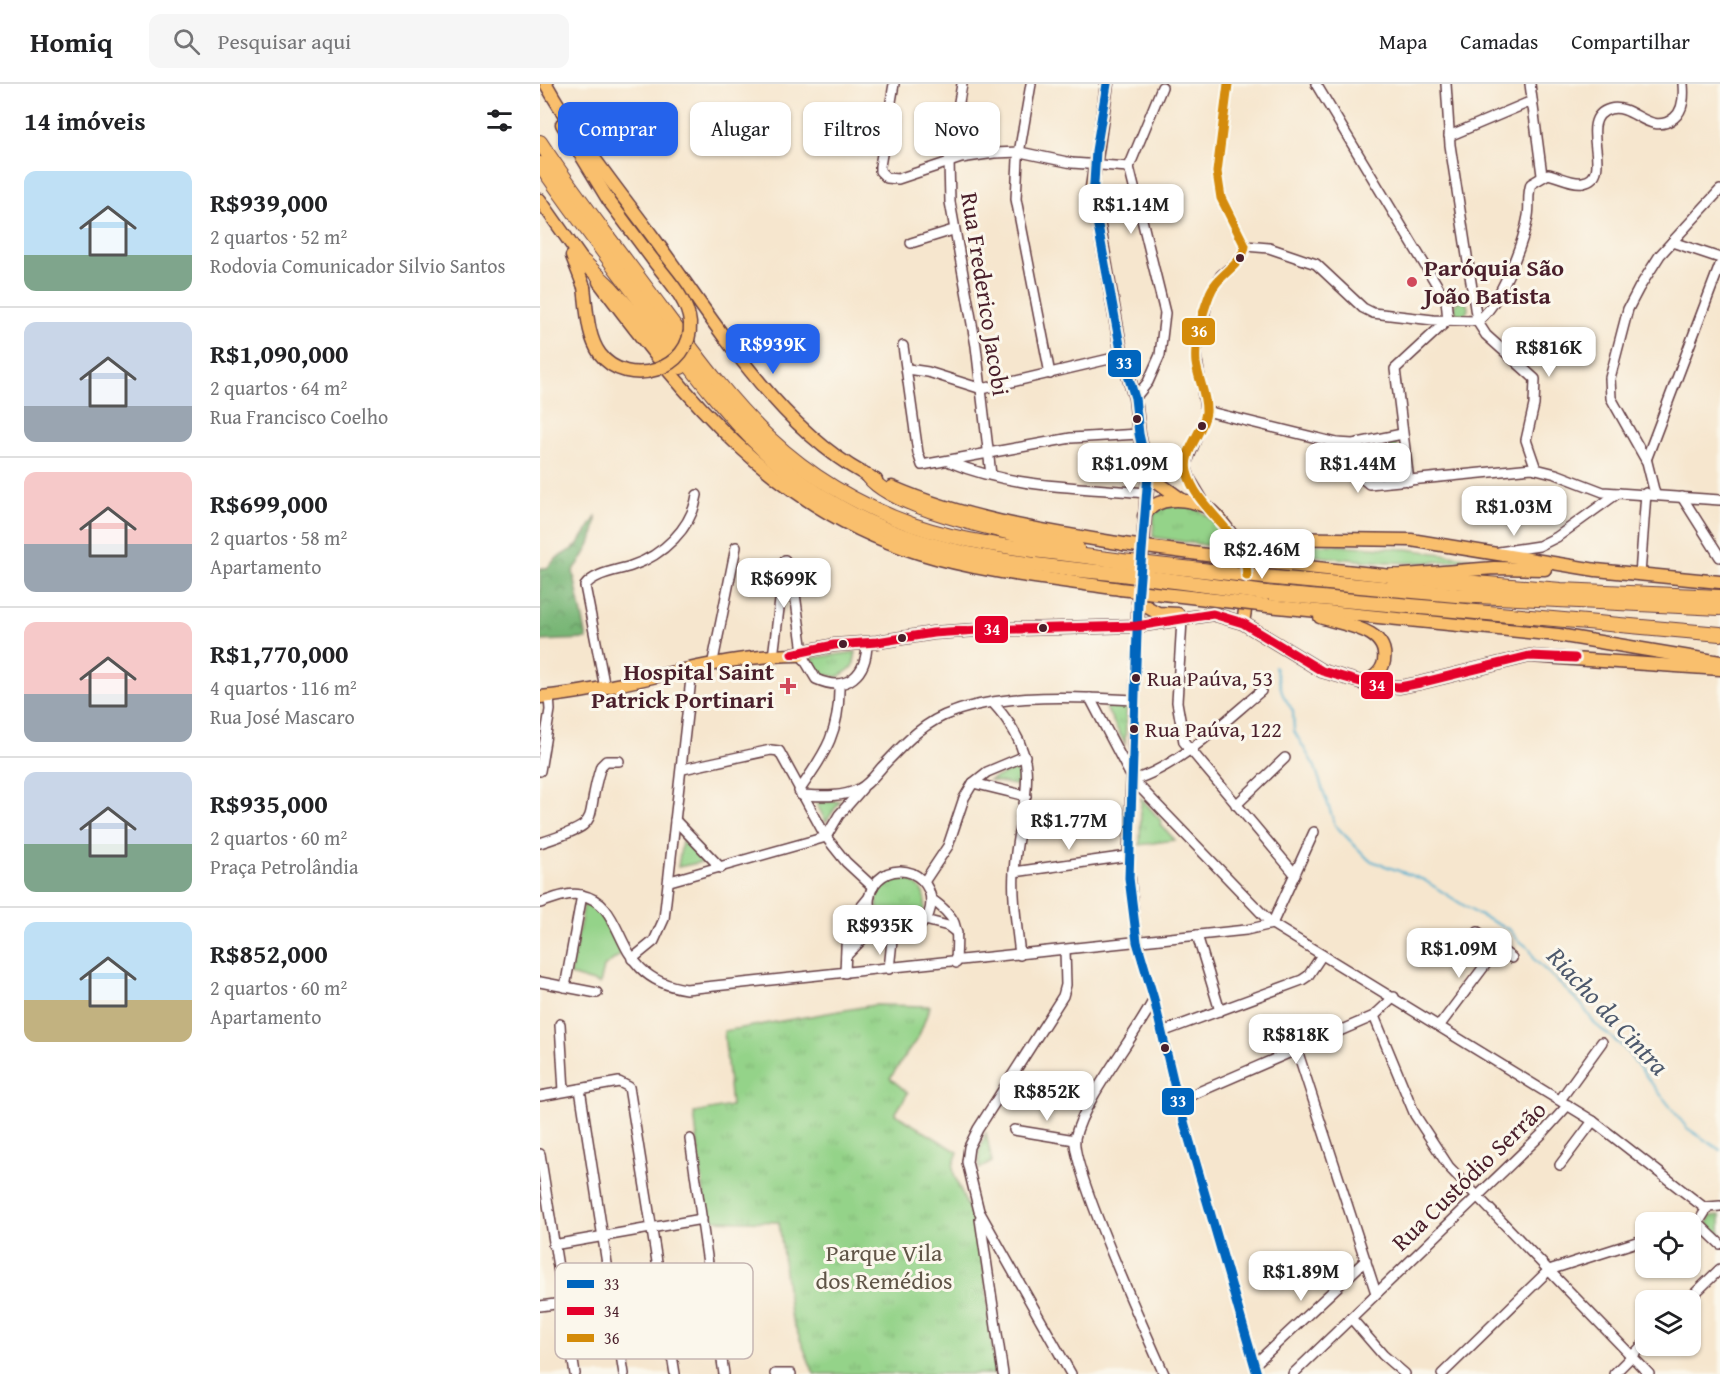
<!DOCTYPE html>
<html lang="pt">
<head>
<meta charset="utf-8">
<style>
  :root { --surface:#fff; --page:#f6f6f6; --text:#202124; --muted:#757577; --line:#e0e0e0; --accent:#2563eb }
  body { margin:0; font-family:"Gentium Book Plus",serif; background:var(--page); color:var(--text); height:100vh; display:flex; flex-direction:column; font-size:22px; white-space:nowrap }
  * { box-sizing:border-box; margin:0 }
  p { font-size:20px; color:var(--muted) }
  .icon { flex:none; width:33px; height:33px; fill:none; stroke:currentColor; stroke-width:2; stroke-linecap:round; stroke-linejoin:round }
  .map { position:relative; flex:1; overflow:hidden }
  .details { display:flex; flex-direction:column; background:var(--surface); width:540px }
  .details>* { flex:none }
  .hud { position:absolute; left:18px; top:18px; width:570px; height:54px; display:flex; gap:12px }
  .fabs { position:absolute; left:1095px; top:1128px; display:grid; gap:12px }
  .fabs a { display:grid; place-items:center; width:66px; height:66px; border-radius:12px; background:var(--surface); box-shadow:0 2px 4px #0004; font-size:30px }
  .price { position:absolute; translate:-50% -51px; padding:0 14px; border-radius:12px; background:#fff; color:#222; font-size:20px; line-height:39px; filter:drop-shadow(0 2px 3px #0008) }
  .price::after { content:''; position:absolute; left:50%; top:36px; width:18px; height:14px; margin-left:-9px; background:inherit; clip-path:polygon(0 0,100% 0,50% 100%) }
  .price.active { background:var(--accent); color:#fff }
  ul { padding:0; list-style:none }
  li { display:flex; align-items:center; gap:18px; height:150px; padding:0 24px }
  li+li { border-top:2px solid var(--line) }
  li span { display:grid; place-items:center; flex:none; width:168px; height:120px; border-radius:12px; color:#555 }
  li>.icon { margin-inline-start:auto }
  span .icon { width:72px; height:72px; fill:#fffc; stroke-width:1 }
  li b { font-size:26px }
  h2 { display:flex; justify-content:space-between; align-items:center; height:72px; padding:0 24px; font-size:26px }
  .chip { padding:0 21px; border-radius:12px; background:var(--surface); box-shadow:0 2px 4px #0004; font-size:21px; line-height:54px }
  .chip.active { background:var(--accent); color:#fff }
  header { display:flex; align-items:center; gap:36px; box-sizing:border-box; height:84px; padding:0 30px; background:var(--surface); border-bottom:2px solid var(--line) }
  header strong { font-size:28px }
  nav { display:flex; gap:33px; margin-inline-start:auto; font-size:21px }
  .search { width:420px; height:54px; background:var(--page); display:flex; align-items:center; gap:15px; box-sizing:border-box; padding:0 21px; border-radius:12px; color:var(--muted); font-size:22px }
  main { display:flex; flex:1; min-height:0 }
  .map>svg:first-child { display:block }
  .grass { fill:#94d389; stroke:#6f795a; stroke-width:1.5 }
  .forest { fill:url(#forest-crowns); stroke:#606a50; stroke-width:1.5 }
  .park { fill:url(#park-tufts); stroke:#6f795a; stroke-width:1.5 }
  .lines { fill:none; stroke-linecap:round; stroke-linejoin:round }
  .stream { stroke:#50adce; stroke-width:2 }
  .minor-casing { stroke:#643d43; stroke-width:12 }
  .major-casing { stroke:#643d43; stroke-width:15 }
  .highway-casing { stroke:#643d43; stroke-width:16 }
  .minor { stroke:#fff; stroke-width:9 }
  .major { stroke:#f9bf6d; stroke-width:12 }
  .highway { stroke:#f9bf6d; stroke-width:14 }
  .major-bridge-casing { stroke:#643d43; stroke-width:15; stroke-linecap:butt }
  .highway-bridge-casing { stroke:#643d43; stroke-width:16; stroke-linecap:butt }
  .major-bridge { stroke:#f9bf6d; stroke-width:12 }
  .highway-bridge { stroke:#f9bf6d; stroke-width:14 }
  .bus-1-casing { stroke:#fbf7ec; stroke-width:14 }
  .bus-2-casing { stroke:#fbf7ec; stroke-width:14 }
  .bus-3-casing { stroke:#fbf7ec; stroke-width:14 }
  .bus-1 { stroke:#0065bd; stroke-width:9 }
  .bus-2 { stroke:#e4002b; stroke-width:9 }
  .bus-3 { stroke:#d48b09; stroke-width:9 }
  .bus-dot { fill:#4a1f2b; stroke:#fbf7ec; stroke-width:2 }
  .poi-dot { fill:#d1495b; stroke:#fbf7ec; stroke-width:2 }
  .labels { text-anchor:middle; stroke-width:6; stroke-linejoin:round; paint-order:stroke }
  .bus-label { font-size:22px; fill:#4a1f2b; stroke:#fbf7ec; text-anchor:start }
  .poi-label { font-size:24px; font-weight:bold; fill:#4a1f2b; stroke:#fbf7ec; text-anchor:start }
  .street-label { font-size:24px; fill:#4a1f2b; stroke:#fbf7ec }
  .park-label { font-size:24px; fill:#605547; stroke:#fbf7ec }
  .water-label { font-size:26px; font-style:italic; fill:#4c586c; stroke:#fbf7ec }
  .key { fill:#fbf7ec; stroke:#c6b6b2; stroke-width:1.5 }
  .key-label { font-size:16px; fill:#4a1f2b }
  .line-badge { stroke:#fbf7ec; stroke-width:2 }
  .badge-label { font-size:16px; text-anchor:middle; font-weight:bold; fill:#fff }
</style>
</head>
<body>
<header>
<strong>Homiq</strong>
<div class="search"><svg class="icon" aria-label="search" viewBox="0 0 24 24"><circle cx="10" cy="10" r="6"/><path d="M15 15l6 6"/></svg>Pesquisar aqui</div>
<nav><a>Mapa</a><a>Camadas</a><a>Compartilhar</a></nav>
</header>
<main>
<section class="details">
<h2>14 imóveis<svg class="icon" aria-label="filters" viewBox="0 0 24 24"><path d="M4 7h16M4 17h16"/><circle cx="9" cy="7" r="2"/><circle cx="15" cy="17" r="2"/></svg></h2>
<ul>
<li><span style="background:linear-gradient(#bfe0f5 70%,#7fa58c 0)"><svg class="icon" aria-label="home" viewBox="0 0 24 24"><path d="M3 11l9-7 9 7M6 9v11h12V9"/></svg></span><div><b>R$939,000</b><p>2 quartos · 52 m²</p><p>Rodovia Comunicador Silvio Santos</p></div></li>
<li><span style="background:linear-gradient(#c9d6e8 70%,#9aa5b1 0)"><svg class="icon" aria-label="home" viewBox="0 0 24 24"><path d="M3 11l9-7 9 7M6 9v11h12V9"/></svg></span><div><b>R$1,090,000</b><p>2 quartos · 64 m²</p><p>Rua Francisco Coelho</p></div></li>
<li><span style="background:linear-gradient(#f6c9c9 60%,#9aa5b1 0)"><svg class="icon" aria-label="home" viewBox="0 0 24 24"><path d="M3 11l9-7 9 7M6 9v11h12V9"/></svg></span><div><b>R$699,000</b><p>2 quartos · 58 m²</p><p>Apartamento</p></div></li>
<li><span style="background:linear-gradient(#f6c9c9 60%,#9aa5b1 0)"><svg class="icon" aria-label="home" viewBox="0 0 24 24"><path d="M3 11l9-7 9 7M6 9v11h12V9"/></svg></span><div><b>R$1,770,000</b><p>4 quartos · 116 m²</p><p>Rua José Mascaro</p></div></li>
<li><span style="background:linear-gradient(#c9d6e8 60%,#7fa58c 0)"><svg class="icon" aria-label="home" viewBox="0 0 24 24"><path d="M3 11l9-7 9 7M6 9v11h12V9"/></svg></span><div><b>R$935,000</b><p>2 quartos · 60 m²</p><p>Praça Petrolândia</p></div></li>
<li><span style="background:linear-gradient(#bfe0f5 65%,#c2b280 0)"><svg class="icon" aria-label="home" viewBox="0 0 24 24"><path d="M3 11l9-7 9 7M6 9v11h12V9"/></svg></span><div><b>R$852,000</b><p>2 quartos · 60 m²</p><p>Apartamento</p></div></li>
</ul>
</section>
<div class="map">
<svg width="1180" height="1290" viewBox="0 0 1180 1290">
  <defs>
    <pattern id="forest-crowns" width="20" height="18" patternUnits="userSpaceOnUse" patternTransform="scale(1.5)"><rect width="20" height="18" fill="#77b575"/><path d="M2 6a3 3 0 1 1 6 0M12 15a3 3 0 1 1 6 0" fill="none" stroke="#649360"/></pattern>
    <pattern id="park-tufts" width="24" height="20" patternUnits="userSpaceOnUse" patternTransform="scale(1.5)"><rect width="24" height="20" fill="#94d389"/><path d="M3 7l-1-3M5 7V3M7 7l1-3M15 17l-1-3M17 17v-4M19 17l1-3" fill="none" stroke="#81b576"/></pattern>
  </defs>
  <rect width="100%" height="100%" fill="#fbf7ec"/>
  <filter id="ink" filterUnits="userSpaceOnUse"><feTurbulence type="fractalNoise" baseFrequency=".0167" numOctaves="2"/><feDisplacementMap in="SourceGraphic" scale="12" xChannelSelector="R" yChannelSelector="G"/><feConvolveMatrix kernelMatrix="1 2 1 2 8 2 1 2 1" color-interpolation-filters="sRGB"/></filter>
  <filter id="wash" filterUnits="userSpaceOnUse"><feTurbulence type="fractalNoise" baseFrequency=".008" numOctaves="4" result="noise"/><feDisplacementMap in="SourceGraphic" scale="24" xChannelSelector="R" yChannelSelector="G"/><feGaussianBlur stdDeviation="1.35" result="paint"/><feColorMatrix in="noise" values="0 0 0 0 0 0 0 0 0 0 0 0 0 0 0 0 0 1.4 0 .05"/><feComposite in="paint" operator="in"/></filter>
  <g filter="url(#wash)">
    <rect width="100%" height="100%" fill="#f6e6ce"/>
    <g class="grass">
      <path d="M752,459L867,465L932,474C859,486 785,472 711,465V460Z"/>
      <path d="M48,818L63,828L81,870L64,883L60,900L30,891L44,820Z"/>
    </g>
    <path class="forest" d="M56,433C56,453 45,472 33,487L47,555L0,557V484H7L17,474L37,462Z"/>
    <g class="park">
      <circle cx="921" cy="224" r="7"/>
      <path d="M856,358L861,390L830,393L828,362Z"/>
      <path d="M624,421C633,422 644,421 653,423C666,427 682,447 686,459L691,462L690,465L613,453L614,430Z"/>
      <path d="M316,568L313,583L298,593L281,590L272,574Z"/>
      <path d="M565,622H587L585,660Z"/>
      <path d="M478,684L479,702L449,696Z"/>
      <path d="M601,714L622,738L620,740L635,756L600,761Z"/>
      <path d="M300,717L286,738L276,719Z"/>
      <path d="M142,757L163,778L138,783Z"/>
      <circle cx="361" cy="819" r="24"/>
      <path d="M334,921L390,922L379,952L350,994L368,1009L355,1030L418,1068L413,1082L414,1090L441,1157L455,1290H274L250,1230L239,1138L167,1136L154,1029L191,1022L184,947Z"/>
      <path d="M446,1049L452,1078L439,1085V1068Z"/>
      <path d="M1180,1131V1151L1167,1139L1171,1132Z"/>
    </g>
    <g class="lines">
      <path class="stream" d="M735,583L743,611L753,627L754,647L775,683L795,741L829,776L884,796L937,830L970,846L977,855L990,865L995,876L1041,920L1055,940L1083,963L1147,1044L1180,1066"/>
    </g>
  </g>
  <g filter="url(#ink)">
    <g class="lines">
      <g class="minor-casing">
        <g id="minor">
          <path d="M354,0L340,82V87L347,94L358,95L421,74L454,69L480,68L532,79L589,83"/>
          <path d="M422,0L409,77L410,118L436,262L451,391"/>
          <path d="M491,0L478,75L476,115L510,290"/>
          <path d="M776,0L906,216L908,236"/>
          <path d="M906,0L910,61L937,237L946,251L995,295L994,321L986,356L996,385"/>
          <path d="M990,0L1002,91"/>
          <path d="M909,52L992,17"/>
          <path d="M1132,158L1180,174"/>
          <path d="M371,159L413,146"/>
          <path d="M705,162L729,164L776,180L823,224L833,229L893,236L937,237"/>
          <path d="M906,216L917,211L934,212"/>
          <path d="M937,237C958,225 984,157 988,132C990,121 987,111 991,100L1008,90C1019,92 1032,100 1043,98C1077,92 1034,35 1070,25C1093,19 1110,53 1134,34C1144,26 1144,12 1143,0"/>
          <path d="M363,262L378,369L382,381L531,354L599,350"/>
          <path d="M368,285L388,288L442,305L582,272"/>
          <path d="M595,314L608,298L620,271L625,229L589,83L622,3"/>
          <path d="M666,327L797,359L813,360L862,350"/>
          <path d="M818,359L823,395L829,400L992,384L1016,390L1063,408L1180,416"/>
          <path d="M1106,376L1180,181"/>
          <path d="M410,378C470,404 541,403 605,409"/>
          <path d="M869,397L855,285L908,236"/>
          <path d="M1115,410L1107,378L1071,314L1070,294L1088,225L1099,204L1120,171L1180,106"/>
          <path d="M1142,413L1180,473"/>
          <path d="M668,424L650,394L646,381L666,330L656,270L669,210L681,191L700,175L705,162L681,114L677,88L688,0"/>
          <path d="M959,468L999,462L1017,453L1078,409"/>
          <path d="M251,481L264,575L276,595C307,609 327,591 327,558"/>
          <path d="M1100,491L1106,409"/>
          <path d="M642,536L637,618L644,658L755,790"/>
          <path d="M597,542L588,772L597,858L614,915L638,1017L717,1290"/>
          <path d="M233,573L245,476"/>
          <path d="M172,582L196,463"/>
          <path d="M65,604L45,502C54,489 76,487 91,482C122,472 152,444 157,411"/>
          <path d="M550,614L593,696L732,840L1053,1037L1166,1125"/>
          <path d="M453,619C510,681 478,717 474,788C472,815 477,843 480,871"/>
          <path d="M143,685L231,666L239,667L286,753L306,778L333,803"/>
          <path d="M0,687L10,626L9,612"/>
          <path d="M593,696C638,683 685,637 721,607"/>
          <path d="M433,699L486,712"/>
          <path d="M259,707C285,669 300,649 299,601"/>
          <path d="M261,711C281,712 301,714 319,705C328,701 336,690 342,683C364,660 383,638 413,628C464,609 541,613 595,616"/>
          <path d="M696,721L745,674"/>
          <path d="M135,736L181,784"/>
          <path d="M286,753L299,731L322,705"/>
          <path d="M0,759C68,737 42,740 61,682L66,677H79"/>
          <circle cx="360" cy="818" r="31"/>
          <path d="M474,788L588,772"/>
          <path d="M130,797L286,753"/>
          <path d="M384,798L408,762L424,714L433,699L447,688L485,672"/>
          <path d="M391,815C421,836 417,844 416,879"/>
          <path d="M0,819C12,815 28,808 41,811C91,821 68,894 146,905L706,846L732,840"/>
          <path d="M385,836L408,842L417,849"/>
          <path d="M732,840L774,748"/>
          <path d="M938,848L972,874"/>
          <path d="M657,851L680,927"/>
          <path d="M525,866L526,901L523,912L438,1045L429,1063L427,1078L439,1127L531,1290"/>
          <path d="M306,872L338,839"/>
          <path d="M92,875L114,857L124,835L152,586"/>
          <path d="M349,885L353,847"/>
          <path d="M305,889L307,840L330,812"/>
          <path d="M0,898L57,909"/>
          <path d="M25,903L42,811"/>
          <path d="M614,915C594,955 544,1014 535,1054C530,1082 608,1254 624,1290"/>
          <path d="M834,932L875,1031L909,1083L1109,1290"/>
          <path d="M20,940L24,1007"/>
          <path d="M900,941L958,864"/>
          <path d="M622,948L762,896L768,892L782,871"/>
          <path d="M757,966L836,1209"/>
          <path d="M40,1005L84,1290"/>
          <path d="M0,1012L79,998L89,1003L135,1290"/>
          <path d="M1020,1016L1062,958"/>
          <path d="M638,1017L834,932L854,913"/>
          <path d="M474,1046L535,1056"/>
          <path d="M150,1055L184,1290"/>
          <path d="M0,1070L35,1290"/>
          <path d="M1020,1081L1053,1037"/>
          <path d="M1180,1122L1168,1123L1158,1139L1180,1160"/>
          <path d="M440,1135L463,1290"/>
          <path d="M13,1161L162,1135"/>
          <path d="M1148,1216L1180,1185"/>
          <path d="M0,1222L23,1219"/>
          <path d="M811,1234L843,1271L865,1290"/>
          <path d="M715,1280L826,1176"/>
          <path d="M235,1290H251"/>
          <path d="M753,1290L1002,1050L1028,1021"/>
          <path d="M902,1290L1009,1186L1106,1155"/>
          <path d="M1074,1290L1106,1258"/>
        </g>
      </g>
      <g class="major-casing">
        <g id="major">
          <path d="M6,0C36,54 76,103 113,153C173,235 242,352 336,396"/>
          <path d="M567,0L552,103L582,272L595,314L599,350L608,391L597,542"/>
          <path d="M22,40L69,117L113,176"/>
          <path d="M0,116L48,184"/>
          <path d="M32,172L44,203"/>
          <path d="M59,198C147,315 233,424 379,469C443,489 513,495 580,505"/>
          <path d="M608,391L641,415"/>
          <path d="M352,403C425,435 505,447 583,460"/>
          <path d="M604,432C616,411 646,414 666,423C678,429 700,462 705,474C712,493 706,519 703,539"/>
          <path d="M698,460L726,454L871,456L1056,486L1180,498"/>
          <path d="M720,478L852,492L954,484L1005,485"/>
          <path d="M598,518L618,529L638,530"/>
          <path d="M728,522L1018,551L1180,578"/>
          <path d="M780,533C802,541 849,544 844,577C842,589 832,595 822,599"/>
          <path d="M252,570L294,561L337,558L393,549L438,546L597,542L673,530L703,539L782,587L831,601L860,603L880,599L989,572L1180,585"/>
          <path d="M0,613C86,606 175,570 260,571"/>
        </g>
      </g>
      <g class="highway-casing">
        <g id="highway">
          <path d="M0,58C33,109 71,156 107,205C187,312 240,394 373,441C440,464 513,467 582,477"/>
          <path d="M0,80C37,134 77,186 116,238C178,318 223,384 316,432C396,473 493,482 581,490"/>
          <path d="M44,178L70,203L141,283"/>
          <path d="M329,393C356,428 491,453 537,464"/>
          <path d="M852,492L1021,506L1180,513"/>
          <path d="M724,493L916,511L1180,524"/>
          <path d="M726,509L1180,550"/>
        </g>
      </g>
      <use href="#minor" class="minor"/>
      <use href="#major" class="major"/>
      <use href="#highway" class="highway"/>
      <g class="major-bridge-casing">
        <g id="major-bridge">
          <path d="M44,203C47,225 47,252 60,270C87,306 153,286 150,239C148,215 126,194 113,176"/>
          <path d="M583,460L720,478"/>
          <path d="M580,505L728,522"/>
        </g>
      </g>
      <g class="highway-bridge-casing">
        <g id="highway-bridge">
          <path d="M582,477L724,493"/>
          <path d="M581,490L726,509"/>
        </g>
      </g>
      <use href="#major-bridge" class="major-bridge"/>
      <use href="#highway-bridge" class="highway-bridge"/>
      <g class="bus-1-casing">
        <path id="bus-1" d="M567,0L556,67L553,115L582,272L595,314L599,350L608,391L598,518L589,794L597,858L614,915L638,1017L717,1290"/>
      </g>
      <g class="bus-2-casing">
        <path id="bus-2" d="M252,570L294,561L337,558L393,549L438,546L597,542L673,530L703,539L782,587L831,601L860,603L880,599L989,572L1035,574"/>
      </g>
      <g class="bus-3-casing">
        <path id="bus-3" d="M688,0L677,88L681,114L705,162C702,183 676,190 669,212C662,231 654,258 656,279C658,295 667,311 666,328C664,348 642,366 647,388C657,428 707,449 707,492"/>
      </g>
      <use href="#bus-1" class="bus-1"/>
      <use href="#bus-2" class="bus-2"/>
      <use href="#bus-3" class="bus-3"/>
    </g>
  </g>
  <g class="bus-dot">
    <circle cx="700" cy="174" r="5"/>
    <circle cx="597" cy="335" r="5"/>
    <circle cx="662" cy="342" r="5"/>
    <circle cx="503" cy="544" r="5"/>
    <circle cx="362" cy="554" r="5"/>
    <circle cx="303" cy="560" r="5"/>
    <circle cx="596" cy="594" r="5"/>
    <circle cx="594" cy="645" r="5"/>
    <circle cx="625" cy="964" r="5"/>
  </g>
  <g class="poi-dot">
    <circle cx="872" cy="198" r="6"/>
    <path d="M245 593h6v6h6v6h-6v6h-6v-6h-6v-6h6z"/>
  </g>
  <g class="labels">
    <g class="bus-label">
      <text x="607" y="602">Rua Paúva, 53</text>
      <text x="605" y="653">Rua Paúva, 122</text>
    </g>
    <g class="poi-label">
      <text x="884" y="192">Paróquia São<tspan x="884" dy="28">João Batista</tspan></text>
      <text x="234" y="596" text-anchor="end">Hospital Saint<tspan x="234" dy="28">Patrick Portinari</tspan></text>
    </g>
    <g class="street-label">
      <text transform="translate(445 210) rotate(81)" y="8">Rua Frederico Jacobi</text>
      <text transform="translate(929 1092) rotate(-44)" y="8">Rua Custódio Serrão</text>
    </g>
    <g class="park-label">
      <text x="344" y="1177">Parque Vila<tspan x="344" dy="28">dos Remédios</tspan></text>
    </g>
    <g class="water-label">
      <text transform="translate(1068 927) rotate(47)" y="9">Riacho da Cintra</text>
    </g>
  </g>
  <rect x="15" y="1179" width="198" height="96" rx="9" class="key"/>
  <rect x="27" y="1196" width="27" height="8" fill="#0065bd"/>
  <rect x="27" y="1223" width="27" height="8" fill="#e4002b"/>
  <rect x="27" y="1250" width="27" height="8" fill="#d48b09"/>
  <g class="key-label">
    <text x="64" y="1206">33</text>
    <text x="64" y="1233">34</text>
    <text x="64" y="1260">36</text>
  </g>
  <g class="line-badge">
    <rect x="641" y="233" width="35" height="29" rx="6" fill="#d48b09"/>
    <rect x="567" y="265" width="35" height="29" rx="6" fill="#0065bd"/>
    <rect x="434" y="531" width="35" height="29" rx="6" fill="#e4002b"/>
    <rect x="820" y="587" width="34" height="29" rx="6" fill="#e4002b"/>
    <rect x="621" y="1003" width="34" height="29" rx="6" fill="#0065bd"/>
  </g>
  <g class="badge-label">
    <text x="659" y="253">36</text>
    <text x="584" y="285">33</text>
    <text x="452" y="551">34</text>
    <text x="837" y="607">34</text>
    <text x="638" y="1023">33</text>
  </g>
</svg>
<div class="fabs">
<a><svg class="icon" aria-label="locate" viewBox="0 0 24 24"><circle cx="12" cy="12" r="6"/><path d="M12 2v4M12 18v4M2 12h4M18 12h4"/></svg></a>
<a><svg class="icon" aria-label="layers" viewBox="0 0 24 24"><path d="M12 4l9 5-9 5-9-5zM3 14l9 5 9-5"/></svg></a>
</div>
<b class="price" style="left:591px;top:151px">R$1.14M</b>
<b class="price active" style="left:233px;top:291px">R$939K</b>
<b class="price" style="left:1009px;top:294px">R$816K</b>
<b class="price" style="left:590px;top:410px">R$1.09M</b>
<b class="price" style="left:818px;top:410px">R$1.44M</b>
<b class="price" style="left:974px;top:453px">R$1.03M</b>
<b class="price" style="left:722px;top:496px">R$2.46M</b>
<b class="price" style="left:244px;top:525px">R$699K</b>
<b class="price" style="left:529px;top:767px">R$1.77M</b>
<b class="price" style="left:340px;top:872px">R$935K</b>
<b class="price" style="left:919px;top:895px">R$1.09M</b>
<b class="price" style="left:756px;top:981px">R$818K</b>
<b class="price" style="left:507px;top:1038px">R$852K</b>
<b class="price" style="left:761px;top:1218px">R$1.89M</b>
<div class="hud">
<a class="chip active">Comprar</a>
<a class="chip">Alugar</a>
<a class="chip">Filtros</a>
<a class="chip">Novo</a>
</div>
</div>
</main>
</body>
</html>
